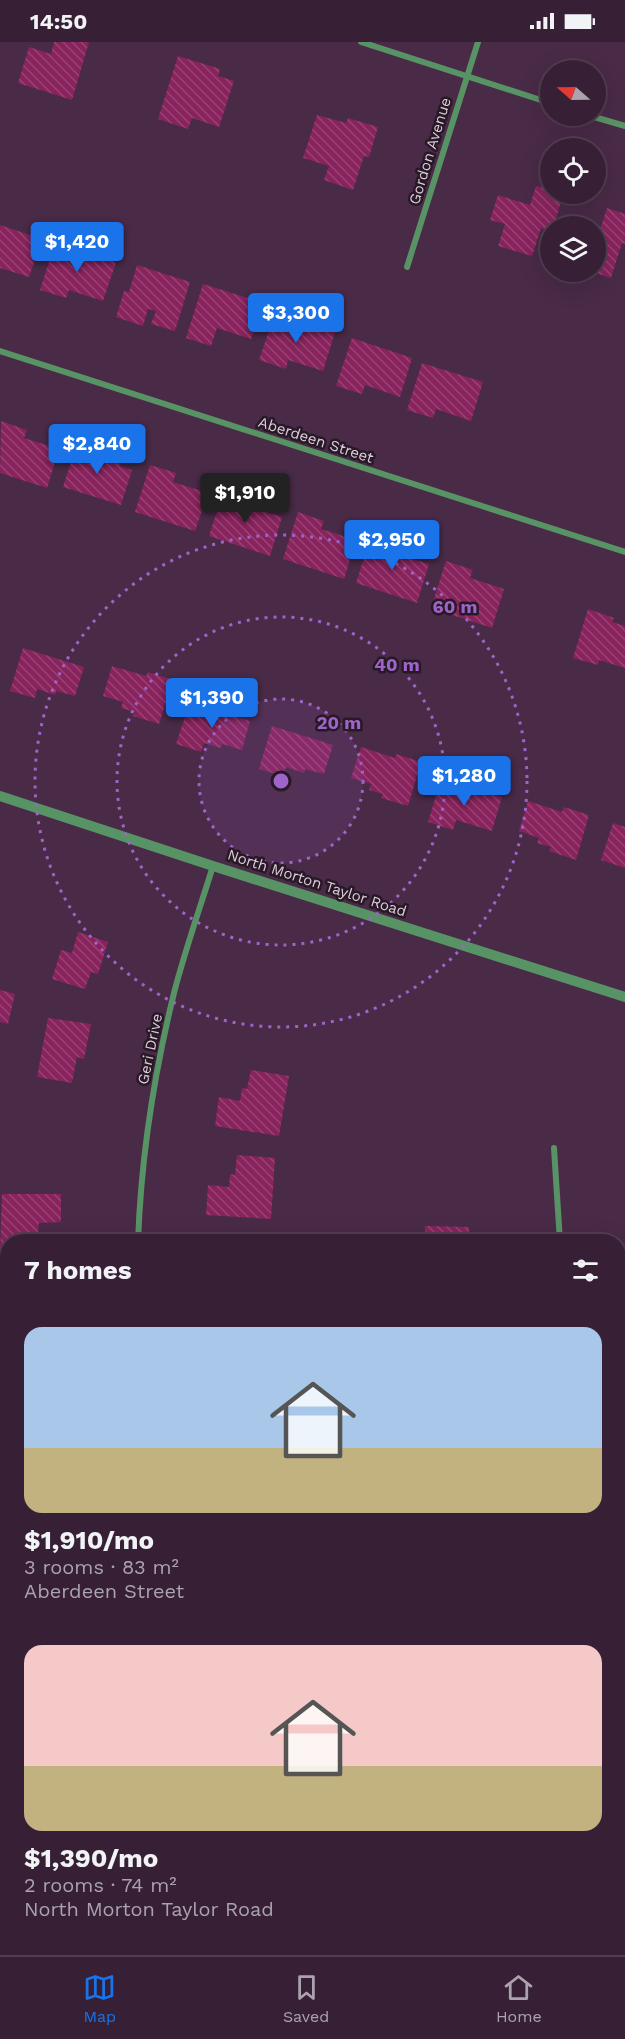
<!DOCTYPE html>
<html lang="en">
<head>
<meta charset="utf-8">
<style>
  :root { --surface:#372035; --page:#422d41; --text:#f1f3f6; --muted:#aaa3ad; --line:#513e50; --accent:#1a73e8 }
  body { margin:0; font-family:"Work Sans",sans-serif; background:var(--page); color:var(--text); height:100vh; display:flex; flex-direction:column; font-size:22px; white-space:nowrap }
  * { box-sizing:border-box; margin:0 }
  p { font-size:20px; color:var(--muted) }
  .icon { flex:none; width:33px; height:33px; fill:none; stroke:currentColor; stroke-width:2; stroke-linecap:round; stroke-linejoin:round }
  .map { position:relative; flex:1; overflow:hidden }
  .sheet { position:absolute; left:0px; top:1192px; width:626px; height:722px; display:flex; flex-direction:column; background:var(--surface); border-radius:24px 24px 0 0; box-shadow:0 6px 24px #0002,0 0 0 2px var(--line) }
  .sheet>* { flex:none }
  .needle { width:39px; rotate:290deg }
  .tools { position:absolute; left:540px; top:18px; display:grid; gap:12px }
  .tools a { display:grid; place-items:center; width:66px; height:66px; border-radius:50%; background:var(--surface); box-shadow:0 6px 24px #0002,0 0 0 2px var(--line); font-size:30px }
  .price { position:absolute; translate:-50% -51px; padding:0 14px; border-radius:6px; background:var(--accent); color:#fff; font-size:20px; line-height:39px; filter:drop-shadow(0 2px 3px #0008) }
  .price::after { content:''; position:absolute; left:50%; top:36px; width:18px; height:14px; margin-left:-9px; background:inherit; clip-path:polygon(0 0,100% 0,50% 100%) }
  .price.active { background:#222; color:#fff }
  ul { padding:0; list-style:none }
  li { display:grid; align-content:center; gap:12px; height:318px; padding:0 24px }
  li span { display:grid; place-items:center; height:186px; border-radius:18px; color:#555 }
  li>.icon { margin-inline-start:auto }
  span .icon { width:108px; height:108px; fill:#fffc; stroke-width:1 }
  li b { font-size:26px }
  h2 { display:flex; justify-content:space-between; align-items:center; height:72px; padding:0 24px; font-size:26px }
  .status { display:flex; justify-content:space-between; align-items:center; height:42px; padding:0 30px; background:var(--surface); direction:ltr }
  .status svg { height:16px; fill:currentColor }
  .tabs { display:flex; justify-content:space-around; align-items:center; height:84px; border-top:2px solid var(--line); background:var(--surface); font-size:16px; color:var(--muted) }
  .tabs a { display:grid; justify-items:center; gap:3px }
  .tabs .active { color:var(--accent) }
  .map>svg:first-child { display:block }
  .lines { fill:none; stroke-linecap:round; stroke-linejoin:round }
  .stream { stroke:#5972d1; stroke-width:8 }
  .building { fill:url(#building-back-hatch) }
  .minor { stroke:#589365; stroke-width:6 }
  .tertiary { stroke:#589365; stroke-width:10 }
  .ring { fill:none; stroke:#9e64c9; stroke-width:3; stroke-dasharray:3 6 }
  .labels { text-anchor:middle; stroke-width:5; stroke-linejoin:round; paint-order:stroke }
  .street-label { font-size:15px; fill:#dfcbdc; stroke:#271926 }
  .centre { fill:#9e64c9; stroke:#271926; stroke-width:3 }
  .ring-label { font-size:18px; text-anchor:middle; font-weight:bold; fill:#9e64c9; stroke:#271926; stroke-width:5; stroke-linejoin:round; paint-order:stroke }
</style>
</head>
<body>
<div class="status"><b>14:50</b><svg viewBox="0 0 49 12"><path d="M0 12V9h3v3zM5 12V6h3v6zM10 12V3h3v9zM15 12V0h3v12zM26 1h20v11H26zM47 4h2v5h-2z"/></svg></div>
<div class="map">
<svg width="625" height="1913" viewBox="0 0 625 1913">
  <defs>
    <pattern id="building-back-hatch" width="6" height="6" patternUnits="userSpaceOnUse" patternTransform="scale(1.5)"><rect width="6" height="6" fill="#88235d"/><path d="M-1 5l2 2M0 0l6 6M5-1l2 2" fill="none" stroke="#984274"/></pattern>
  </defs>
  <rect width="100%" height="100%" fill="#492a47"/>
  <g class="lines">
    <g class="stream">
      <path d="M618,1887L625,1886"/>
      <path d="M528,1913L542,1906"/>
    </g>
  </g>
  <g class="building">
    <path d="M54,0H89L72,58L18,41L29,5L51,12Z"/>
    <path d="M178,14L220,27L218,34L234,39L219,85L192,76L188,87L158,77Z"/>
    <path d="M317,73L346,81L348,76L378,85L369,115L364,114L353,148L324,138L329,124L303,116Z"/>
    <path d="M536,144L550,148V152H563L554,184H550V189L541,186L532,214L498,204L505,182L490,178L498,153L530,163Z"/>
    <path d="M607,166L625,172V202L622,201L611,236L596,231V184H567L570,175L601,185Z"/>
    <path d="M0,183L42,197L29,235L0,226Z"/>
    <path d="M55,201L116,220L103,259L69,248L66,256L40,248Z"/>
    <path d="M137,223L190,240L175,289L151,282L156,269L148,267L143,284L116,275L124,249L129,250Z"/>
    <path d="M203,242L263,261L251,297L217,286L211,304L186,296Z"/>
    <path d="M275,271L335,290L323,329L288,318L286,327L259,318Z"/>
    <path d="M352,296L412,316L400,355L365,343L362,352L336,344Z"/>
    <path d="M422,321L483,340L471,379L436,367L433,376L407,368Z"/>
    <path d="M1,379L27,388L24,396L59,407L47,446L0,431Z"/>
    <path d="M77,401L101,408L100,411L122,418L120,424L132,428L121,463L63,445Z"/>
    <path d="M150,423L176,431L173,440L208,451L195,489L135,470Z"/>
    <path d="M224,447L250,455L247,464L282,475L270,514L209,494Z"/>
    <path d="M298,470L324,479L321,487L356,498L344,537L283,517Z"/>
    <path d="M371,494L397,502L394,511L429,522L417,561L356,541Z"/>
    <path d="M446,519L473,528L470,536L504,547L492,586L431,566Z"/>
    <path d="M588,567L614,576L612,580L625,584V626L599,618L598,623L573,616Z"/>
    <path d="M23,606L84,625L75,654L56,649L55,653L37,647L35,656L10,649Z"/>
    <path d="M112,624L146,634L148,630L173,638L159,682L133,674L135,670L121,666L123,660L103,654Z"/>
    <path d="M190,660L250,679L242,708L222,702L221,706L204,701L201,710L176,702Z"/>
    <path d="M272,684L333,703L324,732L305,727L304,731L286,725L283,734L259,727Z"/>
    <path d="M361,705L395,716L396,712L421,720L408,764L381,756L383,752L369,748L371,742L351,736Z"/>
    <path d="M441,737L502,755L492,789L456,778L453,788L428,780Z"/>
    <path d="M528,759L562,770L564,765L589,773L576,818L549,809L551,805L537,801L539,796L519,789Z"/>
    <path d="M613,781L625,785V826L601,818Z"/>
    <path d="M78,890L108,900L98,932L91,930L85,947L52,937L61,908L72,911Z"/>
    <path d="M0,948L15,952L8,982L0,980Z"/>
    <path d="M48,976L91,982L84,1017L77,1015L72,1041L37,1035Z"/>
    <path d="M251,1028L289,1034L279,1094L215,1084L219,1055L240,1059L242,1046L247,1047Z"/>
    <path d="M237,1113L275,1116L271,1177L206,1173L208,1143L229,1145L230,1132L235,1133Z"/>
    <path d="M2,1152H61V1180L39,1181L38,1190H33V1200H8V1207L0,1208Z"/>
    <path d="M425,1184L469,1185V1200H425Z"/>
    <path d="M8,1269V1305L0,1306V1270Z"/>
    <path d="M3,1358H8V1391H6Z"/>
    <path d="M625,1671V1709L618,1711V1673Z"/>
    <path d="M8,1866V1906H21L23,1913H0V1868Z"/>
  </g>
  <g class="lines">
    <g class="minor">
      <path d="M361,0L550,61"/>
      <path d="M591,74L625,84"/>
      <path d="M407,225L478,0"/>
      <path d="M0,309L625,510"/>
      <path d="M554,1106L560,1200"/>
      <path d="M138,1200C141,1116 154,1032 174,951C185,908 200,866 213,824"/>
      <path d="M618,1600L625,1598"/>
      <path d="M0,1769L8,1767"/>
    </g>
    <path class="tertiary" d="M0,754L213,824L625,955"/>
  </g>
  <circle cx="281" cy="739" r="82" fill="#9e64c9" fill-opacity=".12"/>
  <g class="ring">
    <circle cx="281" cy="739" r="82"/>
    <circle cx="281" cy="739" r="164"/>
    <circle cx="281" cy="739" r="246"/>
  </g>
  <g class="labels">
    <g class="street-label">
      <text transform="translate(430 109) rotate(-73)" y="5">Gordon Avenue</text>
      <text transform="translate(316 398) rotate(18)" y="5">Aberdeen Street</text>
      <text transform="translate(317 841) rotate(18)" y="5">North Morton Taylor Road</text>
      <text transform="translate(150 1007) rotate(-78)" y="5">Geri Drive</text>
    </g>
  </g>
  <circle cx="281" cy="739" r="9" class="centre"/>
  <g class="ring-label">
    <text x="455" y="571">60 m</text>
    <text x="397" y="629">40 m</text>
    <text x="339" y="687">20 m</text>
  </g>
</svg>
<div class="tools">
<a><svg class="needle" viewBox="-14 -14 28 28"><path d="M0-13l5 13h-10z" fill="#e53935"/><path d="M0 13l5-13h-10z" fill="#aaa3ad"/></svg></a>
<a><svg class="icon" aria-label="locate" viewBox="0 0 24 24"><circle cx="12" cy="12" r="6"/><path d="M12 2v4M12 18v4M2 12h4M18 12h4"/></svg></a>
<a><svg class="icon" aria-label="layers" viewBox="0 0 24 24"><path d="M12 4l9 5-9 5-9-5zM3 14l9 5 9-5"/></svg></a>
</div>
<b class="price" style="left:77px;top:231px">$1,420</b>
<b class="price" style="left:296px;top:302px">$3,300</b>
<b class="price" style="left:97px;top:433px">$2,840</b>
<b class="price active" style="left:245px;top:482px">$1,910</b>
<b class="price" style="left:392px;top:529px">$2,950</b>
<b class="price" style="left:212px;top:687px">$1,390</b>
<b class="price" style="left:464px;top:765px">$1,280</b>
<section class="sheet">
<h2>7 homes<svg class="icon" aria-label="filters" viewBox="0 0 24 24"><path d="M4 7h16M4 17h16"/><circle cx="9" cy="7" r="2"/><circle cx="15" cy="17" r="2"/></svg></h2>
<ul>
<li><span style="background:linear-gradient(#a9c7e8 65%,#c2b280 0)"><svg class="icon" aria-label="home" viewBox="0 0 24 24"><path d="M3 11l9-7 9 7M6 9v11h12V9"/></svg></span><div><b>$1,910/mo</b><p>3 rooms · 83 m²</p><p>Aberdeen Street</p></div></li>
<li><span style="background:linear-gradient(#f6c9c9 65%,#c2b280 0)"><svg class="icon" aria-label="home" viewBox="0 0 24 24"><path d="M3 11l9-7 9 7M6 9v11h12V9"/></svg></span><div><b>$1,390/mo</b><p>2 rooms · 74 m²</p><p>North Morton Taylor Road</p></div></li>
</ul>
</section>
</div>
<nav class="tabs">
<a class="active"><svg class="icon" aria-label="map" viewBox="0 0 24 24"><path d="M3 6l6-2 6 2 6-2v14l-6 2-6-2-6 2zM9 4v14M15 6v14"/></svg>Map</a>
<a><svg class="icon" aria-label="saved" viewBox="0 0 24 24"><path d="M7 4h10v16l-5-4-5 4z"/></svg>Saved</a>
<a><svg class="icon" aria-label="home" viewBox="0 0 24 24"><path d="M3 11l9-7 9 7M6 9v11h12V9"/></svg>Home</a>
</nav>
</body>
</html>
